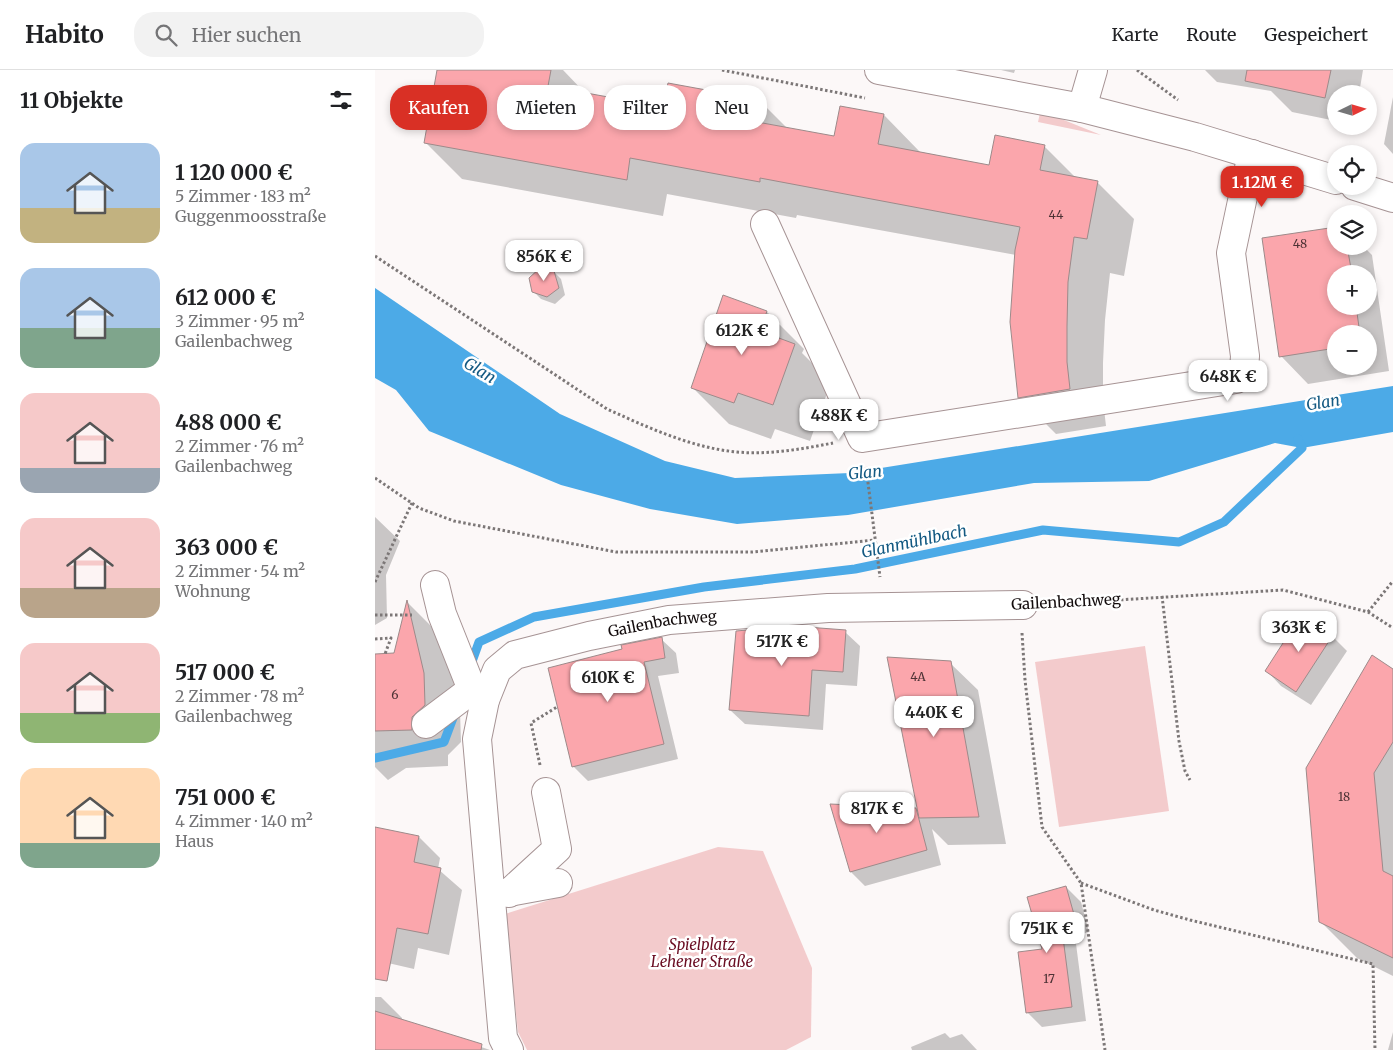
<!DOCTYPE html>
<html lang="de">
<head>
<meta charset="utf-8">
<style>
  :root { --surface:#fff; --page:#f2f2f2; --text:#202124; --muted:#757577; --line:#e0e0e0; --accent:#d93025 }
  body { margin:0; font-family:Merriweather,serif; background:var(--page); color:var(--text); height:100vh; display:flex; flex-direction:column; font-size:19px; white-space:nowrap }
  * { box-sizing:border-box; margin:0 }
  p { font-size:16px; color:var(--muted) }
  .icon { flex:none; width:28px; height:28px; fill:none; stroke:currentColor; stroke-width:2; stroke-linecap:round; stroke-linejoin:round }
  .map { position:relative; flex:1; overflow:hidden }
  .panel { display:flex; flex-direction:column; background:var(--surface); width:375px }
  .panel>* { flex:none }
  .hud { position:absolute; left:15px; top:15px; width:475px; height:45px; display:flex; gap:10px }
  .needle { width:32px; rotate:85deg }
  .controls { position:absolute; left:952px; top:15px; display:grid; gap:10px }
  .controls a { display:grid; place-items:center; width:50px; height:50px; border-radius:50%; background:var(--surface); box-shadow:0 2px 8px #0003; font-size:25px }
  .price { position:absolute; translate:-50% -42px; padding:0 11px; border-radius:10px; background:#fff; color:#222; font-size:16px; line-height:32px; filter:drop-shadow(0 1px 2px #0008) }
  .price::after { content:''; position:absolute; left:50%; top:30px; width:15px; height:11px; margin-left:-8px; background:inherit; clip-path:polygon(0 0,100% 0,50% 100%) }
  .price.selected { background:var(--accent); color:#fff }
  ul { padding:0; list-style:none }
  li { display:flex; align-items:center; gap:15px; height:125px; padding:0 20px }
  li span { display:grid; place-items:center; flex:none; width:140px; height:100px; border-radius:15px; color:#555 }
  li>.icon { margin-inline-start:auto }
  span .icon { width:60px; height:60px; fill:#fffc; stroke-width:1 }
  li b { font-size:21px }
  h2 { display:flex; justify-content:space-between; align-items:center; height:60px; padding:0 20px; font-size:21px }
  .chip { padding:0 18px; border-radius:20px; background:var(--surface); box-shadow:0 2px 8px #0003; font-size:18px; line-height:45px }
  .chip.selected { background:var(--accent); color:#fff }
  header { display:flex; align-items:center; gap:30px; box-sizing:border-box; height:70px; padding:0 25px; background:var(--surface); border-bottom:1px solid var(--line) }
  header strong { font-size:24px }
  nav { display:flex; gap:28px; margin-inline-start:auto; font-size:18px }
  .search { width:350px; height:45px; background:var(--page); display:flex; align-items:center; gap:12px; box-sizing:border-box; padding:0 18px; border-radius:20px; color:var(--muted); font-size:19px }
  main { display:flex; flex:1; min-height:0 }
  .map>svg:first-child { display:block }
  .green { fill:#f3cbcc }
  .water { fill:#4caae7 }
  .shadow { fill:#0003; fill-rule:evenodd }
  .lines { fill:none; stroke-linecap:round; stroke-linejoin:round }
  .stream { stroke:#4caae7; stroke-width:9 }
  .building { fill:#fba6ac; stroke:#9d8a8a }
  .minor-casing { stroke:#a69394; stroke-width:30 }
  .path { stroke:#7c7777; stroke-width:3; stroke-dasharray:2.5 2.5; stroke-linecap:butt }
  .minor { stroke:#fff; stroke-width:28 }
  .labels { text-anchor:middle; stroke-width:5; stroke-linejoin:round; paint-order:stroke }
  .number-label { font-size:12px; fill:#4d3235 }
  .street-label { font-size:15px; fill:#130c0d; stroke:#fff }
  .park-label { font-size:15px; font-style:italic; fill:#6a0d22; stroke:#fff }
  .water-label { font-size:16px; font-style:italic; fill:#135982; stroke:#fff }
</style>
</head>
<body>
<header>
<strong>Habito</strong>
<div class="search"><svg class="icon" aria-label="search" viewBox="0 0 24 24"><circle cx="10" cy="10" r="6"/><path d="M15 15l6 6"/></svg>Hier suchen</div>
<nav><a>Karte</a><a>Route</a><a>Gespeichert</a></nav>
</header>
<main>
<section class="panel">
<h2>11 Objekte<svg class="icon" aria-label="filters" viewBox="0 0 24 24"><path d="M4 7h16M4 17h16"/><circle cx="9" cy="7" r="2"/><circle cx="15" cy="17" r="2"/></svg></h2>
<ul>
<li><span style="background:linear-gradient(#a9c7e8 65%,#c2b280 0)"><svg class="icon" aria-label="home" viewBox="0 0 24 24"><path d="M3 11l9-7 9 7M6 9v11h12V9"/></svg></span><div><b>1 120 000 €</b><p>5 Zimmer · 183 m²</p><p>Guggenmoosstraße</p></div></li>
<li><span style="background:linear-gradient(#a9c7e8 60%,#7fa58c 0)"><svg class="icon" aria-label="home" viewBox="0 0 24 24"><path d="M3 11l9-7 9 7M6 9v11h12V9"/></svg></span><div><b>612 000 €</b><p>3 Zimmer · 95 m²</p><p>Gailenbachweg</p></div></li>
<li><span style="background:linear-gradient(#f6c9c9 75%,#9aa5b1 0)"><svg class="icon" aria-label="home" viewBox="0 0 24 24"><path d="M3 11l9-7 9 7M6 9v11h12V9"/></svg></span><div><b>488 000 €</b><p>2 Zimmer · 76 m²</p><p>Gailenbachweg</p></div></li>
<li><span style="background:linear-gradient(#f6c9c9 70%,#b9a48a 0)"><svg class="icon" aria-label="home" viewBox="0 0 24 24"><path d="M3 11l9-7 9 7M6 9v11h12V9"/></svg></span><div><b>363 000 €</b><p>2 Zimmer · 54 m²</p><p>Wohnung</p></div></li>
<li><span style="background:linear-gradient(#f6c9c9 70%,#8fb573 0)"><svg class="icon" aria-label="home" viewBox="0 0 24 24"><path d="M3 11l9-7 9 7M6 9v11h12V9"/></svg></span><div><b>517 000 €</b><p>2 Zimmer · 78 m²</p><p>Gailenbachweg</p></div></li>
<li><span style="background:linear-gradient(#ffd9b3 75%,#7fa58c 0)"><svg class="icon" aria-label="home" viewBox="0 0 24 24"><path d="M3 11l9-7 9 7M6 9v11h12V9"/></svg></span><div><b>751 000 €</b><p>4 Zimmer · 140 m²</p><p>Haus</p></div></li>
</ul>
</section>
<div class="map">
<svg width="1018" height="980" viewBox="0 0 1018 980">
  <rect width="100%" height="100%" fill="#fcf8f8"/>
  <g class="green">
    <path d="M665,43L674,44L726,65L663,52Z"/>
    <path d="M770,576L794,741L684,757L660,592Z"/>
    <path d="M343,777L388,781L437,898L436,967L411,980H152L143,962L130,844Z"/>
  </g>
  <path class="water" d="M0,218L185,344L290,391L360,408L475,403L1018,316V362L927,378L900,373L774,411L659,413L473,445L362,454L275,439L186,415L54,361L21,320L0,308Z"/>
  <g class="shadow">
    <path d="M64,0H188L212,25L267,35L385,31L413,59L460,68L509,45L545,82L615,96L669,76L702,109L722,112L759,149L749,206L735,203L730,250L728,293V330L731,356L681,364L644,327L641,185L422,145L421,148L292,124L288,146L87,109L50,72Z"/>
    <path d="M626,0H640L639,3Z"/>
    <path d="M830,0H988L984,24H961V51L917,42L896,21L842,12Z"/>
    <path d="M1018,27V84L1009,74Z"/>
    <path d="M961,158V176H988L997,185L1014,301L933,314L906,286L888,169ZM961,204H994V236H961ZM961,264H994V296H961Z"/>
    <path d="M179,202L186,209L190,225L180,234L166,229L159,222Z"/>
    <path d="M349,227L392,242L429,279L427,283L456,312L435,371L400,359L396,369L354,354L317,317Z"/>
    <path d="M0,447L25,471L11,505L12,548L0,555Z"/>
    <path d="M33,533L69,569L85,641L86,672L73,685V696L31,698L13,710L0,697V585L20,584Z"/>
    <path d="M470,562L485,576L482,616L451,614L448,660L370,654L355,640Z"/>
    <path d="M957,566L972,581L936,635L906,616L892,601Z"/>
    <path d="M286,569L301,583L304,603L283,606L303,689L213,711L198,696L174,599Z"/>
    <path d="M997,586L1018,600V906L982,888L945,851Z"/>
    <path d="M575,593L603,620L631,774L573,775L557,759L566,795L490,816L476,802L541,739L544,742Z"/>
    <path d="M0,758L44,767L65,788L63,799L87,820L74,885L43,878L39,899L0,890Z"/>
    <path d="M691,817L706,832L714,862L700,866L711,951L667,957L652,942L668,880Z"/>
    <path d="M0,927H6L27,948V950L115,980H0Z"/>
    <path d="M1018,962V980H1013Z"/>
    <path d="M570,963L575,968L587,964L602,980H537L536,977Z"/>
  </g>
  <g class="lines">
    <g class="stream">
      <path d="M95,597L104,572L159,547L329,517L480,499L668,460L804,472L849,452L927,378L923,369"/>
      <path d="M0,688L69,672L81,640"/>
    </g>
  </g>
  <g class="building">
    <path d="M62,0H176L173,16L266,33L267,27L289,31L293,13L386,30L382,52L459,66L465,36L509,44L503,74L614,95L620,65L670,75L665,100L723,111L712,169L699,167L693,212L692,256V292L695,319L643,328L635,252L640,180L645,157L385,108V112L255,88L252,110L49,73Z"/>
    <path d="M872,0H956L950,28L870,11Z"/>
    <path d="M961,157V176H972L977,204H961V236H981L985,264H961V278L904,287L887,168Z"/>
    <path d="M165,198L179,201L184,218L172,227L157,222L154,208Z"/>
    <path d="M348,225L392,241L385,261L420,274L398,335L363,323L359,333L316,318Z"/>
    <path d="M32,530L49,603L50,635L37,647V660L0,661V584L19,583Z"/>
    <path d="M926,545L958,565L921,622L890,601Z"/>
    <path d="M418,556L471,560L468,602L437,600L434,646L354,640L361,561Z"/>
    <path d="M287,567L290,588L269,592L289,674L197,697L173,598L247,579L246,575Z"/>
    <path d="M997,585L1018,599V672L999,703L1008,801L1018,806V888L944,852L931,698Z"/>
    <path d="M512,587L576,591L604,747L544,748Z"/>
    <path d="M455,734L541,738L552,780L475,802Z"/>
    <path d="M0,757L44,766L39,792L66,798L53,864L22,858L12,911L0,909Z"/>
    <path d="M691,816L700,848L686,852L697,937L651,943L643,882L667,879L652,827Z"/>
    <path d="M0,941L107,974L106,980H0Z"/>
  </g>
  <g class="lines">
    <g class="minor-casing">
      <g id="minor">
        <path d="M504,0L707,38L820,67L961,110"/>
        <path d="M707,38L718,0"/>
        <path d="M980,116L1018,128"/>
        <path d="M390,154L487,368L861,309L869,300L870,286L856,183L877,84"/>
        <path d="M60,515L67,544L96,617L100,625L110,630"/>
        <path d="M51,654L95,621"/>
        <path d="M134,822L183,813"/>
        <path d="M134,823L182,779L171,722"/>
        <path id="s1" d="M134,980L128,968L102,669L110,630L122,600L140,585L214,566L294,550L453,538L648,535"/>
      </g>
    </g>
    <g class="path">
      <path d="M347,0L490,28"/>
      <path d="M762,0L803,30"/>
      <path d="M0,186L232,339C272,357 317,378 362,382C394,385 427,379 458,373"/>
      <path d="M491,397L505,507"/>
      <path d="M0,408L44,438L79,451L241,482H377L500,470"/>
      <path d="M0,512L37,433"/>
      <path d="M787,526L804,671L810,701L815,710"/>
      <path d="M676,534L908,520L993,542L1018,558"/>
      <path d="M993,542L1018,511"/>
      <path d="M0,545H37"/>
      <path d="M647,563L650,610L667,757L706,813L730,980"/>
      <path d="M0,569L16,568L10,584"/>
      <path d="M165,695L156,653L182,637"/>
      <path d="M706,813L779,840L815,850L998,894L1000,980"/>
    </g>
    <use href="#minor" class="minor"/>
  </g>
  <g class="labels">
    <g class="number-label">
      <text x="681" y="149">44</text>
      <text x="925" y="178">48</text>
      <text x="543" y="611">4A</text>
      <text x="20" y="629">6</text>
      <text x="969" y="731">18</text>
      <text x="674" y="913">17</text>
    </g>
    <g class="street-label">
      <text transform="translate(691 532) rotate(-3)" y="5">Gailenbachweg</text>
      <text dy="5" stroke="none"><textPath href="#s1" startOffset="560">Gailenbachweg</textPath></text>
    </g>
    <g class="park-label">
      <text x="327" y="880">Spielplatz<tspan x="327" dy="17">Lehener Straße</tspan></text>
    </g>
    <g class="water-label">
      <text transform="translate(105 300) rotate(31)" y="6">Glan</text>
      <text transform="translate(948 332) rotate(-9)" y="6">Glan</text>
      <text transform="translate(490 402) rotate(-5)" y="6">Glan</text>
      <text transform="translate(539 471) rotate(-12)" y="6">Glanmühlbach</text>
    </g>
  </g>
</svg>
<div class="controls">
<a><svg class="needle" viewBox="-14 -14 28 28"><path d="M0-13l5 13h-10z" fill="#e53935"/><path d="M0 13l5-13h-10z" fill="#757577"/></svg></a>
<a><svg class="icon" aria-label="locate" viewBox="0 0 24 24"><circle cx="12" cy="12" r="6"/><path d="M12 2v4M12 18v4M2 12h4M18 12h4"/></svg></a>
<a><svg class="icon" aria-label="layers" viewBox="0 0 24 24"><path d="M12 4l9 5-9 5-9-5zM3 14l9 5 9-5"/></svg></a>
<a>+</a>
<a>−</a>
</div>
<b class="price selected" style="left:887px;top:138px">1.12M €</b>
<b class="price" style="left:169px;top:212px">856K €</b>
<b class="price" style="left:367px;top:286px">612K €</b>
<b class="price" style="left:853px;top:332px">648K €</b>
<b class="price" style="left:464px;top:371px">488K €</b>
<b class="price" style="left:924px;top:583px">363K €</b>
<b class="price" style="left:407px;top:597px">517K €</b>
<b class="price" style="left:233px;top:633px">610K €</b>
<b class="price" style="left:559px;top:668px">440K €</b>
<b class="price" style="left:502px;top:764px">817K €</b>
<b class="price" style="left:672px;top:884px">751K €</b>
<div class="hud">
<a class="chip selected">Kaufen</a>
<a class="chip">Mieten</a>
<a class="chip">Filter</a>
<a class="chip">Neu</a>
</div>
</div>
</main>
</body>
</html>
